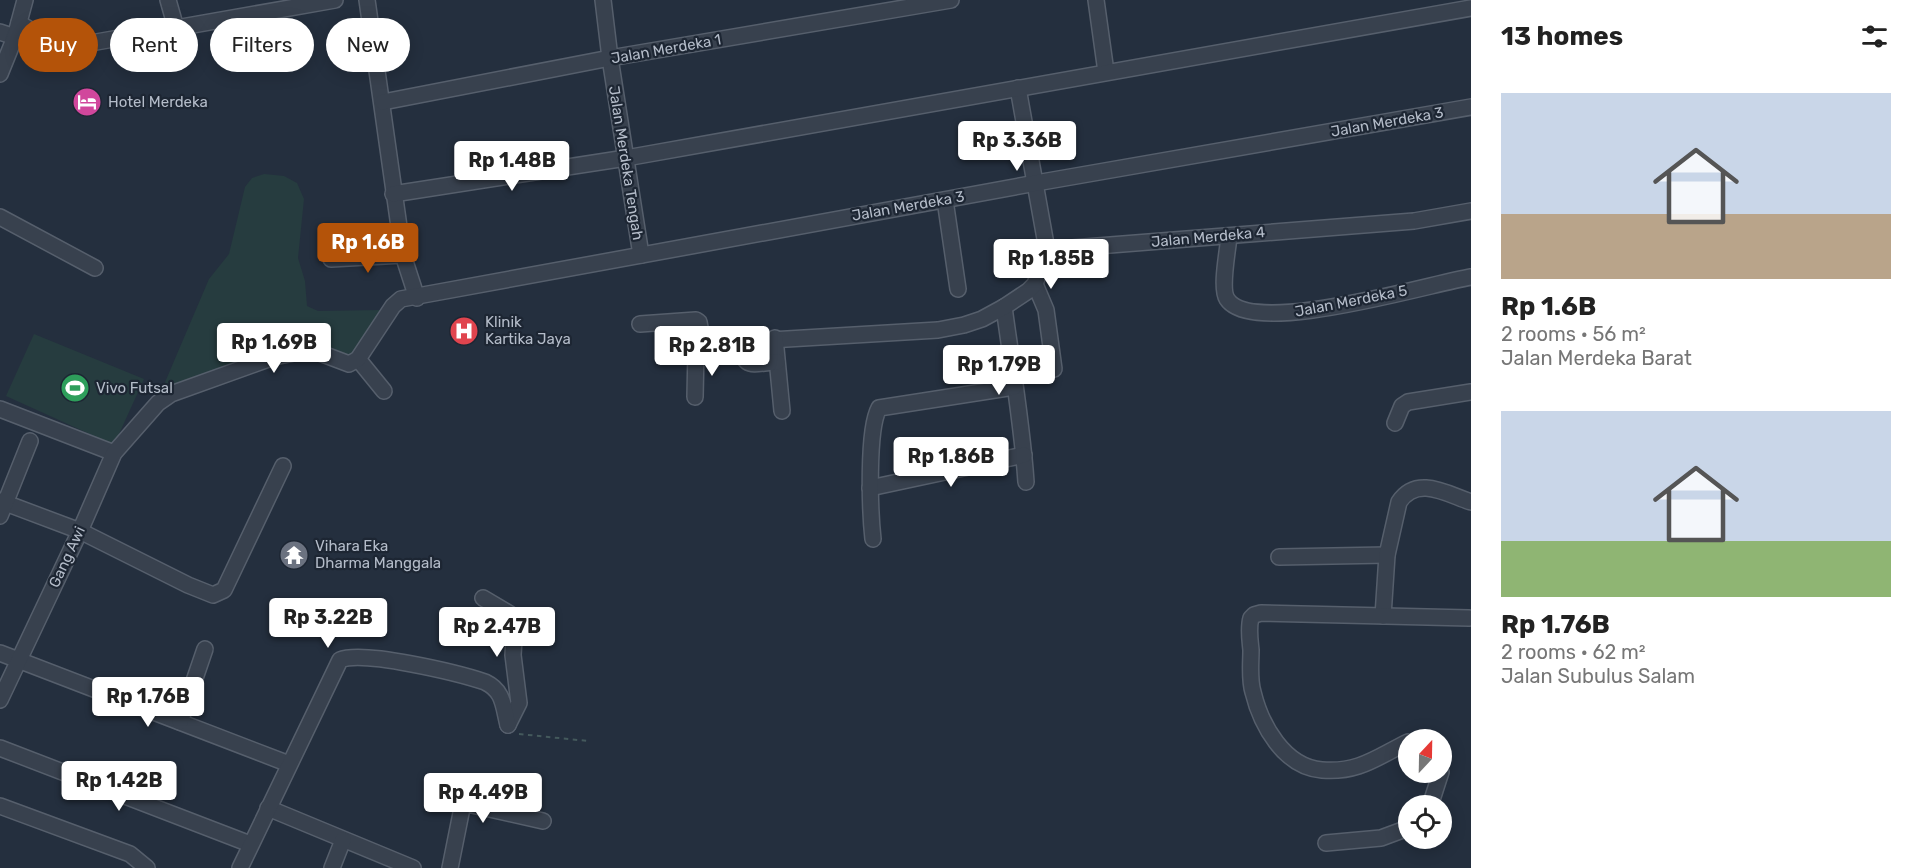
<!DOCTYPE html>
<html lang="en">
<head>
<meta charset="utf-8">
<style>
  :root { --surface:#fff; --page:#f6f6f6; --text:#222; --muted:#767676; --accent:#b45309 }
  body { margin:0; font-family:Rubik,sans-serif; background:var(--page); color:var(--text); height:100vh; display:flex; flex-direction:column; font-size:22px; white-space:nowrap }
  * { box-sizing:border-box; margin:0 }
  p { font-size:20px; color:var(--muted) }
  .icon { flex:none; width:33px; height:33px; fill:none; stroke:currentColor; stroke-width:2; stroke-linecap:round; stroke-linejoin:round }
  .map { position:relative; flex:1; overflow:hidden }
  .details { display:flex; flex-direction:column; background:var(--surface); width:450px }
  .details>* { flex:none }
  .guide { position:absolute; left:18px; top:18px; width:570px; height:54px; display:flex; gap:12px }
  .needle { width:39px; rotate:22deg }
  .buttons { position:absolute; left:1398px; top:729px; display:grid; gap:12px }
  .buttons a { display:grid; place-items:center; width:54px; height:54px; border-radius:50%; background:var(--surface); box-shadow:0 3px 15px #0003; font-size:30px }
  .price { position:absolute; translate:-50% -51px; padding:0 14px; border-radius:6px; background:#fff; color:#222; font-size:20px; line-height:39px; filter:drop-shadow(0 2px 3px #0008) }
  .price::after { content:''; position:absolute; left:50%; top:36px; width:18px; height:14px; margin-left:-9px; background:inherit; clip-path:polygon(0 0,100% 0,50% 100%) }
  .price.selected { background:var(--accent); color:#fff }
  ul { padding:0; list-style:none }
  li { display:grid; align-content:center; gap:12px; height:318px; padding:0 30px }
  li span { display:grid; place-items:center; height:186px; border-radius:0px; color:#555 }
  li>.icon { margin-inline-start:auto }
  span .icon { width:108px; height:108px; fill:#fffc; stroke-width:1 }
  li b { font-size:26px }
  h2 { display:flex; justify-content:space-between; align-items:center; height:72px; padding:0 30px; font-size:26px }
  .pill { padding:0 21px; border-radius:27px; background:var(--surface); box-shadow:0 3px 15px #0003; font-size:21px; line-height:54px }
  .pill.selected { background:var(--accent); color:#fff }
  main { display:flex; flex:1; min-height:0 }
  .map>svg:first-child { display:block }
  .green { fill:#263c3f }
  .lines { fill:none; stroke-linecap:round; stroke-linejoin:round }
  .minor-casing { stroke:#565f6c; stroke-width:18 }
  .path { stroke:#44595c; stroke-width:2; stroke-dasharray:4.5 4.5; stroke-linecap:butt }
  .minor { stroke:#38414e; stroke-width:15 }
  .labels { text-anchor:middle; stroke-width:4.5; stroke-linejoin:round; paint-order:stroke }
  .street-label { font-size:15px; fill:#b4bcc9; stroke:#1d2633 }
  .poi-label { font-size:15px; fill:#b4bcc9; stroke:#1d2633; text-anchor:start }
</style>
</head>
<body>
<main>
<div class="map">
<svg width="1471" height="868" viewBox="0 0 1471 868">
  <rect width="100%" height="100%" fill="#242f3e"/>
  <g class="green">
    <path d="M264,174L284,176L297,183L304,199L298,258L305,281L307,306L318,311L383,310L355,352L349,357L313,346L160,394L209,279L229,254L245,187L252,178Z"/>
    <path d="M34,334L144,379L114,445L6,396Z"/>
  </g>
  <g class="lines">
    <g class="minor-casing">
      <g id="minor">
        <path d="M168,0L176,28"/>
        <path d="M367,0L403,255L417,298"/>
        <path d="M603,0L610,58L641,255"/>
        <path d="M1096,0L1106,72"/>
        <path d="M19,23C45,39 54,46 85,44L335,0"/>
        <path d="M0,32L15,37"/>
        <path d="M0,74L15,37L25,0"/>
        <path d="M1018,88L1047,250"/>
        <path d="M383,102L610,58L951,0"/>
        <path d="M393,194L626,158L1471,8"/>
        <path d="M945,200L958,289"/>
        <path d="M0,217L95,268"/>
        <path d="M1229,236C1228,250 1220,288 1227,299C1252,338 1429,284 1471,277"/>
        <path d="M331,259L403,255"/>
        <path d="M1035,284L1046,310L1054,369"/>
        <path d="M1004,307C1012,366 1022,423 1026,482"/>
        <path d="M640,324L696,320L699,322L703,344L938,330L964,325L982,319L1004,307L1028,291L1035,284L1047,250L1414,221L1471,211"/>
        <path d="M775,338L782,411"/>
        <path d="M740,341C743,371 752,363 777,362"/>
        <path d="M358,359L384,391"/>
        <path d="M695,397L696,350L697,346L703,344"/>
        <path d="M0,409L114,453"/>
        <path d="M1395,423L1402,406L1408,402L1471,392"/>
        <path d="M870,488L1024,455"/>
        <path d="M0,501L80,531L188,585L213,595L224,590L283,466"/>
        <path d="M0,516L30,441"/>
        <path d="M873,539C870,512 867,430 879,408L1014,387"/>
        <path d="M1279,557L1387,555"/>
        <path d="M483,598L510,614L515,623L513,655L519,703L508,725"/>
        <path d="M1383,616L1387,555L1399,502C1417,475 1447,494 1471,502"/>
        <path d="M0,653L289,764"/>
        <path d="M0,700L80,531L114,453L158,403L171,394L274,357L304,351L312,350L349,364L358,359L393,306L401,299L1036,183L1471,107"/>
        <path d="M180,722L205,649"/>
        <path d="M1408,742C1377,757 1359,773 1322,770C1284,767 1261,725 1253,692C1249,679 1251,663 1251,650C1250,640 1248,628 1251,618L1254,615L1261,613L1469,618"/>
        <path d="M0,748L250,844"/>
        <path d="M0,806L130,854L147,868"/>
        <path d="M1430,806L1441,772"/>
        <path d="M268,808L413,868"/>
        <path d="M1326,843L1381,838L1408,828"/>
        <path d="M240,868L340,660C363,650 458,673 485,682C504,691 503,706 508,725"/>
        <path d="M332,868L343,840"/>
        <path d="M450,868L463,803L543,821"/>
      </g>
    </g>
    <path class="path" d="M519,734L588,741"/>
    <use href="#minor" class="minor"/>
  </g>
  <defs>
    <g id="hotel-disc" transform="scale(1.5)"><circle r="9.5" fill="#d1479c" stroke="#1d2633"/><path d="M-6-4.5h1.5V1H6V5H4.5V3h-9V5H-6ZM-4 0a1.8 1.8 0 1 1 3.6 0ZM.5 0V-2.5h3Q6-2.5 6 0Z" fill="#fff"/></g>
    <g id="hospital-disc" transform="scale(1.5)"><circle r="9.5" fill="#e0444e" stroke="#1d2633"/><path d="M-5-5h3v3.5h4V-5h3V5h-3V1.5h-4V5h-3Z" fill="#fff"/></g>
    <g id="stadium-disc" transform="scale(1.5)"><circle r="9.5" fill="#2e9e5b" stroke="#1d2633"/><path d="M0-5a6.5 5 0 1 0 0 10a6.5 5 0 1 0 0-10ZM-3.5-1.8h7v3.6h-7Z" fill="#fff"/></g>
    <g id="temple-disc" transform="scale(1.5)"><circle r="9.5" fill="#6b7280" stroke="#1d2633"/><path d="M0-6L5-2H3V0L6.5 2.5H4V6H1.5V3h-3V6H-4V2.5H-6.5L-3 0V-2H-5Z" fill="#fff"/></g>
  </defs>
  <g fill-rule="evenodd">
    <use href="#hotel-disc" x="87" y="102"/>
    <use href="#hospital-disc" x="464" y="331"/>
    <use href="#stadium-disc" x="75" y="388"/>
    <use href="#temple-disc" x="294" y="555"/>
  </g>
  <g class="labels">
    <g class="street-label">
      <text transform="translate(666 49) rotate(-10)" y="5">Jalan Merdeka 1</text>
      <text transform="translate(1387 122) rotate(-10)" y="5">Jalan Merdeka 3</text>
      <text transform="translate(626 163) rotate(81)" y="5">Jalan Merdeka Tengah</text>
      <text transform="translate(908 206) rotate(-10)" y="5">Jalan Merdeka 3</text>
      <text transform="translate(1208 237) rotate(-5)" y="5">Jalan Merdeka 4</text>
      <text transform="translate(1351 301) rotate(-11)" y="5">Jalan Merdeka 5</text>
      <text transform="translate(67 557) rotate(-65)" y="5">Gang Awi</text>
    </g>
    <g class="poi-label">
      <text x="108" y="107">Hotel Merdeka</text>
      <text x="485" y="327">Klinik<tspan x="485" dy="17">Kartika Jaya</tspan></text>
      <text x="96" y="393">Vivo Futsal</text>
      <text x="315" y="551">Vihara Eka<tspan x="315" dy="17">Dharma Manggala</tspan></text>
    </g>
  </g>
</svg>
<div class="buttons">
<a><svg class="needle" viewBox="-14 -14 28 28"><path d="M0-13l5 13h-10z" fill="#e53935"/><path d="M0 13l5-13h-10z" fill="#767676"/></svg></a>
<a><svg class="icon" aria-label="locate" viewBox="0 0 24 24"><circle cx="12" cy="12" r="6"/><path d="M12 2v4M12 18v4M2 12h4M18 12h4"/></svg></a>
</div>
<b class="price" style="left:1017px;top:172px">Rp 3.36B</b>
<b class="price" style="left:512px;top:192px">Rp 1.48B</b>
<b class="price selected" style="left:368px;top:274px">Rp 1.6B</b>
<b class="price" style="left:1051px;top:290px">Rp 1.85B</b>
<b class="price" style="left:274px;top:374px">Rp 1.69B</b>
<b class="price" style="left:712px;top:377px">Rp 2.81B</b>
<b class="price" style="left:999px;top:396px">Rp 1.79B</b>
<b class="price" style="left:951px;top:488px">Rp 1.86B</b>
<b class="price" style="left:328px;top:649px">Rp 3.22B</b>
<b class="price" style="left:497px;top:658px">Rp 2.47B</b>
<b class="price" style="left:148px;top:728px">Rp 1.76B</b>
<b class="price" style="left:119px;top:812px">Rp 1.42B</b>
<b class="price" style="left:483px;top:824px">Rp 4.49B</b>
<div class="guide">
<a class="pill selected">Buy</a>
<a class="pill">Rent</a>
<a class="pill">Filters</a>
<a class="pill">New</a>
</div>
</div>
<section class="details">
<h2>13 homes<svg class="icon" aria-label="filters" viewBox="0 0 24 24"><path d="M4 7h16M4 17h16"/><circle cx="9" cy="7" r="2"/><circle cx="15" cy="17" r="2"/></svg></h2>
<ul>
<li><span style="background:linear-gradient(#c9d6e8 65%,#b9a48a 0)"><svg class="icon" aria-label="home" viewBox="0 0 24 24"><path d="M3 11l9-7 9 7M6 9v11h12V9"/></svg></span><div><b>Rp 1.6B</b><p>2 rooms · 56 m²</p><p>Jalan Merdeka Barat</p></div></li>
<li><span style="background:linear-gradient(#c9d6e8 70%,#8fb573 0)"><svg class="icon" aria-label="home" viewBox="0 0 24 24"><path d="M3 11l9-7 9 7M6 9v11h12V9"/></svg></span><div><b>Rp 1.76B</b><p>2 rooms · 62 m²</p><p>Jalan Subulus Salam</p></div></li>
</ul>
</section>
</main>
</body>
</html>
